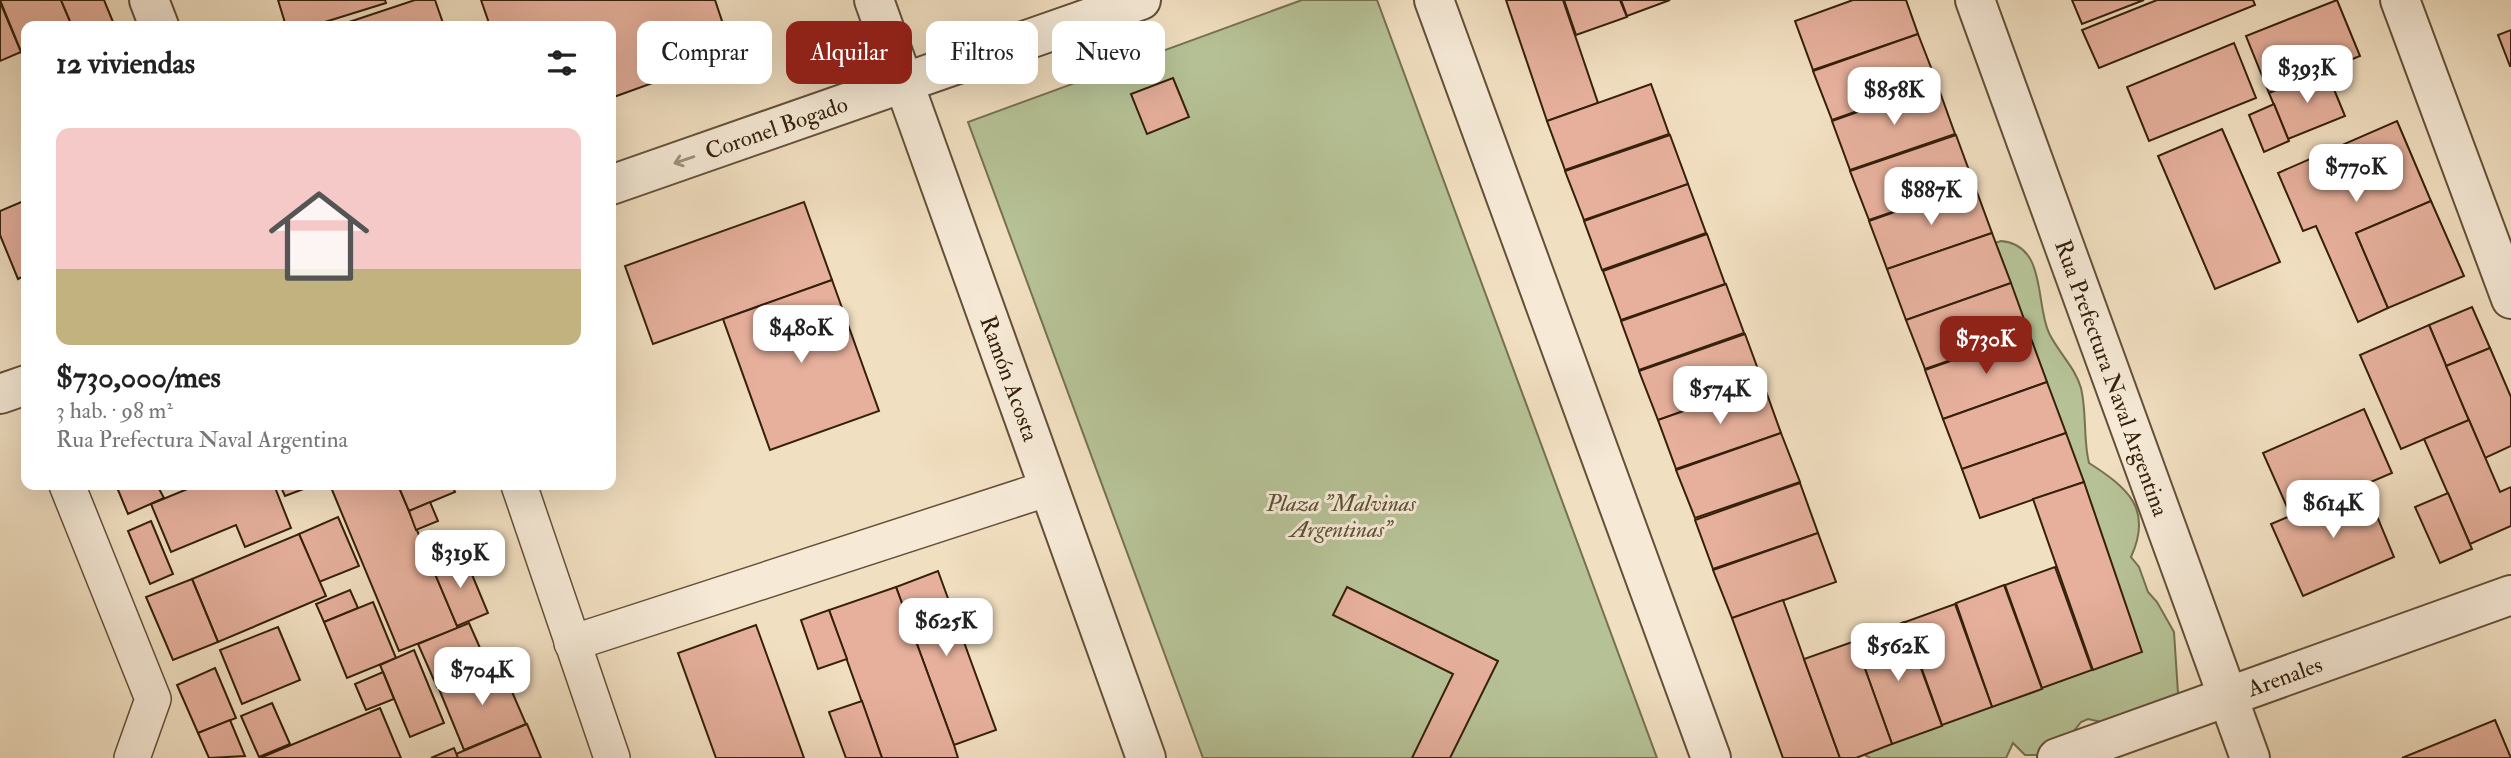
<!DOCTYPE html>
<html lang="es">
<head>
<meta charset="utf-8">
<style>
  :root { --surface:#fff; --page:#f6f6f6; --text:#222; --muted:#767676; --line:#e0e0e0; --accent:#8f2418 }
  body { margin:0; font-family:"IM FELL Double Pica",serif; background:var(--page); color:var(--text); height:100vh; display:flex; flex-direction:column; font-size:26px; white-space:nowrap }
  * { box-sizing:border-box; margin:0 }
  p { font-size:23px; color:var(--muted) }
  .icon { flex:none; width:38px; height:38px; fill:none; stroke:currentColor; stroke-width:2; stroke-linecap:round; stroke-linejoin:round }
  .map { position:relative; flex:1; overflow:hidden }
  .panel { position:absolute; left:21px; top:21px; width:595px; height:469px; display:flex; flex-direction:column; background:var(--surface); border-radius:14px; box-shadow:0 7px 28px #0002 }
  .panel>* { flex:none }
  .banner { position:absolute; left:637px; top:21px; width:665px; height:63px; display:flex; gap:14px }
  .price { position:absolute; translate:-50% -60px; padding:0 16px; border-radius:14px; background:#fff; color:#222; font-size:23px; line-height:46px; filter:drop-shadow(0 2px 4px #0008) }
  .price::after { content:''; position:absolute; left:50%; top:42px; width:21px; height:16px; margin-left:-10px; background:inherit; clip-path:polygon(0 0,100% 0,50% 100%) }
  .price.on { background:var(--accent); color:#fff }
  ul { padding:0; list-style:none }
  li { display:grid; align-content:center; gap:14px; height:371px; padding:0 35px }
  li+li { border-top:2px solid var(--line) }
  li span { display:grid; place-items:center; height:217px; border-radius:14px; color:#555 }
  li>.icon { margin-inline-start:auto }
  span .icon { width:126px; height:126px; fill:#fffc; stroke-width:1 }
  li b { font-size:30px }
  h2 { display:flex; justify-content:space-between; align-items:center; height:84px; padding:0 35px; font-size:30px }
  .chip { padding:0 24px; border-radius:14px; background:var(--surface); box-shadow:0 7px 28px #0002; font-size:24px; line-height:63px }
  .chip.on { background:var(--accent); color:#fff }
  .map>svg:first-child { display:block }
  .green { fill:#b6c296; stroke:#767150; stroke-width:2 }
  .building { fill:#e6b09c; stroke:#35200b; stroke-width:2 }
  .lines { fill:none; stroke-linecap:round; stroke-linejoin:round }
  .service-casing { stroke:#645038; stroke-width:38 }
  .minor-casing { stroke:#645038; stroke-width:42 }
  .service { stroke:#f6ead7; stroke-width:35 }
  .minor { stroke:#f6ead7; stroke-width:38 }
  .oneway { stroke:#9f8f7b }
  .labels { text-anchor:middle; stroke-width:6; stroke-linejoin:round; paint-order:stroke }
  .street-label { font-size:23px; fill:#35200b; stroke:#f6ead7 }
  .park-label { font-size:23px; font-style:italic; fill:#5c5135; stroke:#f6ead7 }
</style>
</head>
<body>
<div class="map">
<svg width="2511" height="758" viewBox="0 0 2511 758">
  <rect width="100%" height="100%" fill="#f1dfc1"/>
  <filter id="stains"><feTurbulence type="fractalNoise" baseFrequency=".00286" numOctaves="4"/><feColorMatrix values="0 0 0 0 .2 0 0 0 0 .09 0 0 0 0 .02 0 0 0 .5 -.17"/></filter>
  <radialGradient id="worn" r=".72"><stop offset=".6" stop-color="#630" stop-opacity="0"/><stop offset="1" stop-color="#630" stop-opacity=".3"/></radialGradient>
  <g class="green">
    <path d="M1302,0H1377L1657,758H1203L968,122Z"/>
    <path d="M2001,241C2047,245 2035,303 2049,333C2058,352 2075,367 2081,388C2087,413 2083,439 2089,463C2128,488 2153,509 2131,557L2139,567L2148,592L2157,602L2174,632L2178,693L2166,708L2106,723L2088,719L2081,722L2070,736L2040,755H2025L2013,743L2006,758H1871L1866,756L1860,740L1915,701L1957,683L2002,681L2026,674L2050,655H2074L2085,641L2001,351L1993,338L1989,245Z"/>
  </g>
  <g class="building">
    <path d="M0,0H61L72,26H26V64Z"/>
    <path d="M61,0H104L113,22L102,26H72Z"/>
    <path d="M278,0H385L386,3L312,26H286Z"/>
    <path d="M415,0H435L444,26H337Z"/>
    <path d="M481,0H715L733,54L611,98V26H490Z"/>
    <path d="M1506,0H1563L1598,103L1547,121Z"/>
    <path d="M1564,0H1620L1627,17L1576,35Z"/>
    <path d="M1621,0H1670L1627,16Z"/>
    <path d="M1853,0H1906L1918,34L1813,70L1795,21Z"/>
    <path d="M2072,0H2144L2082,24Z"/>
    <path d="M2157,0H2253L2255,5L2099,68L2082,30Z"/>
    <path d="M2337,0L2360,56L2269,93L2246,36Z"/>
    <path d="M0,2L21,52L0,61Z"/>
    <path d="M2511,30V66H2510L2498,35Z"/>
    <path d="M1918,34L1937,83L1832,120L1813,71Z"/>
    <path d="M2234,43L2256,98L2149,141L2127,87Z"/>
    <path d="M2326,70L2345,116L2288,139L2269,93Z"/>
    <path d="M1173,78L1189,117L1147,134L1131,94Z"/>
    <path d="M1651,84L1669,134L1565,170L1547,121Z"/>
    <path d="M1937,84L1955,134L1850,170L1832,121Z"/>
    <path d="M2274,104L2289,141L2264,152L2249,115Z"/>
    <path d="M2397,121L2431,201L2356,233L2388,308L2358,322L2316,226L2303,231L2278,173Z"/>
    <path d="M2222,129L2280,262L2215,289L2158,156Z"/>
    <path d="M1670,135L1688,184L1584,220L1565,171Z"/>
    <path d="M1956,135L1974,184L1869,220L1850,171Z"/>
    <path d="M1688,184L1706,233L1602,270L1584,221Z"/>
    <path d="M1974,184L1992,233L1887,269L1869,221Z"/>
    <path d="M26,200V275L18,279L0,235V211Z"/>
    <path d="M2431,201L2464,276L2388,308L2356,233Z"/>
    <path d="M804,202L832,280L653,344L625,266Z"/>
    <path d="M1992,233L2011,283L1906,320L1887,269Z"/>
    <path d="M1707,234L1725,284L1621,320L1603,271Z"/>
    <path d="M832,280L879,411L770,450L723,319Z"/>
    <path d="M2011,283L2029,333L1925,369L1906,320Z"/>
    <path d="M1726,284L1744,333L1639,370L1621,321Z"/>
    <path d="M2472,307L2490,348L2446,366L2429,325Z"/>
    <path d="M2429,325L2469,420L2401,449L2360,355Z"/>
    <path d="M2029,333L2047,382L1943,419L1925,370Z"/>
    <path d="M1745,334L1763,383L1658,420L1639,371Z"/>
    <path d="M2490,348L2511,397V446L2485,458L2446,366Z"/>
    <path d="M2047,382L2066,433L1962,469L1943,419Z"/>
    <path d="M1763,383L1781,433L1676,469L1658,420Z"/>
    <path d="M2364,409L2392,473L2291,516L2263,453Z"/>
    <path d="M2469,420L2500,492L2511,487V526L2470,544L2424,439Z"/>
    <path d="M1781,433L1800,482L1695,518L1676,470Z"/>
    <path d="M2066,433L2084,482L1980,518L1962,469Z"/>
    <path d="M2084,482L2142,652L2093,670L2033,499Z"/>
    <path d="M1800,483L1818,533L1713,569L1695,520Z"/>
    <path d="M116,485H157L164,498L128,514Z"/>
    <path d="M197,485H274L291,528L245,547L236,525L171,552L151,504Z"/>
    <path d="M280,485H314L285,496Z"/>
    <path d="M330,485H398L458,628L399,651Z"/>
    <path d="M398,485H452L455,492L409,511Z"/>
    <path d="M2364,485L2394,557L2303,596L2271,524Z"/>
    <path d="M2448,493L2472,549L2440,563L2415,507Z"/>
    <path d="M430,502L438,521L416,530L409,511Z"/>
    <path d="M338,517L359,566L319,582L299,534Z"/>
    <path d="M151,521L173,574L150,584L128,531Z"/>
    <path d="M1818,533L1836,582L1732,618L1713,570Z"/>
    <path d="M299,534L326,596L218,642L192,579Z"/>
    <path d="M463,553L488,613L457,626L432,567Z"/>
    <path d="M2055,567L2092,670L2042,688L2005,585Z"/>
    <path d="M938,571L996,730L954,745L896,587Z"/>
    <path d="M192,579L218,642L173,660L146,597Z"/>
    <path d="M2004,585L2042,689L1992,707L1956,603Z"/>
    <path d="M896,587L954,745L958,758H882L829,610Z"/>
    <path d="M1347,587L1498,661L1450,758H1412L1453,674L1333,615Z"/>
    <path d="M350,590L358,608L324,622L316,604Z"/>
    <path d="M1783,600L1804,659L1840,758H1783L1732,618Z"/>
    <path d="M373,602L396,658L347,678L324,622Z"/>
    <path d="M1955,604L1992,707L1942,725L1905,622Z"/>
    <path d="M829,610L847,659L818,669L801,620Z"/>
    <path d="M1904,622L1942,726L1892,744L1855,641Z"/>
    <path d="M469,623L488,666L437,687L418,644Z"/>
    <path d="M756,625L804,758H716L678,653Z"/>
    <path d="M278,627L300,680L242,704L220,650Z"/>
    <path d="M1855,641L1892,744L1856,758H1840L1804,659Z"/>
    <path d="M414,650L444,723L410,737L380,665Z"/>
    <path d="M500,664L526,724L464,750L439,689Z"/>
    <path d="M215,668L236,718L198,733L177,685Z"/>
    <path d="M383,672L394,699L366,710L355,684Z"/>
    <path d="M862,701L882,758H846L829,712Z"/>
    <path d="M272,703L290,744L259,757L241,716Z"/>
    <path d="M380,708L401,758H260Z"/>
    <path d="M230,720L245,756L209,758L198,733Z"/>
    <path d="M2495,720L2511,758H2402Z"/>
    <path d="M527,724L541,758H458L456,754Z"/>
    <path d="M454,748L458,758H431Z"/>
  </g>
  <g class="lines">
    <g class="service-casing">
      <g id="service">
        <path d="M67,485L153,699L132,758"/>
        <path d="M519,485L612,758"/>
        <path d="M572,643L1049,488"/>
      </g>
    </g>
    <g class="minor-casing">
      <g id="minor">
        <path d="M149,0L159,26"/>
        <path id="s1" d="M874,0L1146,758"/>
        <path d="M1434,0L1711,758"/>
        <path id="s2" d="M1975,0L2250,758"/>
        <path d="M2400,0L2511,299"/>
        <path id="s3" d="M611,185L1141,0"/>
        <path d="M0,394L26,385"/>
        <path id="s4" d="M2057,758L2511,595"/>
      </g>
    </g>
    <use href="#service" class="service"/>
    <use href="#minor" class="minor"/>
  </g>
  <defs><path id="oneway-shaft" d="M-6 0H5M1.5-3L5.5 0L1.5 3" fill="none" stroke-width="1.6" stroke-linecap="round" stroke-linejoin="round" transform="scale(1.75)"/></defs>
  <use class="oneway" href="#oneway-shaft" transform="translate(684 160) rotate(161)"/>
  <g class="labels">
    <g class="street-label">
      <text dy="8" stroke="none"><textPath href="#s3" startOffset="175">Coronel Bogado</textPath></text>
      <text dy="8" stroke="none"><textPath href="#s1" startOffset="402">Ramón Acosta</textPath></text>
      <text dy="8" stroke="none"><textPath href="#s2" startOffset="402">Rua Prefectura Naval Argentina</textPath></text>
      <text dy="8" stroke="none"><textPath href="#s4" startOffset="242">Arenales</textPath></text>
    </g>
    <g class="park-label">
      <text x="1341" y="511">Plaza "Malvinas<tspan x="1341" dy="26">Argentinas"</tspan></text>
    </g>
  </g>
  <rect width="100%" height="100%" filter="url(#stains)"/>
  <rect width="100%" height="100%" fill="url(#worn)"/>
</svg>
<b class="price" style="left:2307px;top:105px">$393K</b>
<b class="price" style="left:1894px;top:127px">$858K</b>
<b class="price" style="left:2356px;top:204px">$770K</b>
<b class="price" style="left:1931px;top:227px">$887K</b>
<b class="price" style="left:801px;top:365px">$480K</b>
<b class="price on" style="left:1986px;top:376px">$730K</b>
<b class="price" style="left:1720px;top:426px">$574K</b>
<b class="price" style="left:2333px;top:540px">$614K</b>
<b class="price" style="left:460px;top:590px">$319K</b>
<b class="price" style="left:946px;top:658px">$625K</b>
<b class="price" style="left:1898px;top:683px">$562K</b>
<b class="price" style="left:482px;top:707px">$704K</b>
<div class="banner">
<a class="chip">Comprar</a>
<a class="chip on">Alquilar</a>
<a class="chip">Filtros</a>
<a class="chip">Nuevo</a>
</div>
<section class="panel">
<h2>12 viviendas<svg class="icon" aria-label="filters" viewBox="0 0 24 24"><path d="M4 7h16M4 17h16"/><circle cx="9" cy="7" r="2"/><circle cx="15" cy="17" r="2"/></svg></h2>
<ul>
<li><span style="background:linear-gradient(#f6c9c9 65%,#c2b280 0)"><svg class="icon" aria-label="home" viewBox="0 0 24 24"><path d="M3 11l9-7 9 7M6 9v11h12V9"/></svg></span><div><b>$730,000/mes</b><p>3 hab. · 98 m²</p><p>Rua Prefectura Naval Argentina</p></div></li>
</ul>
</section>
</div>
</body>
</html>
